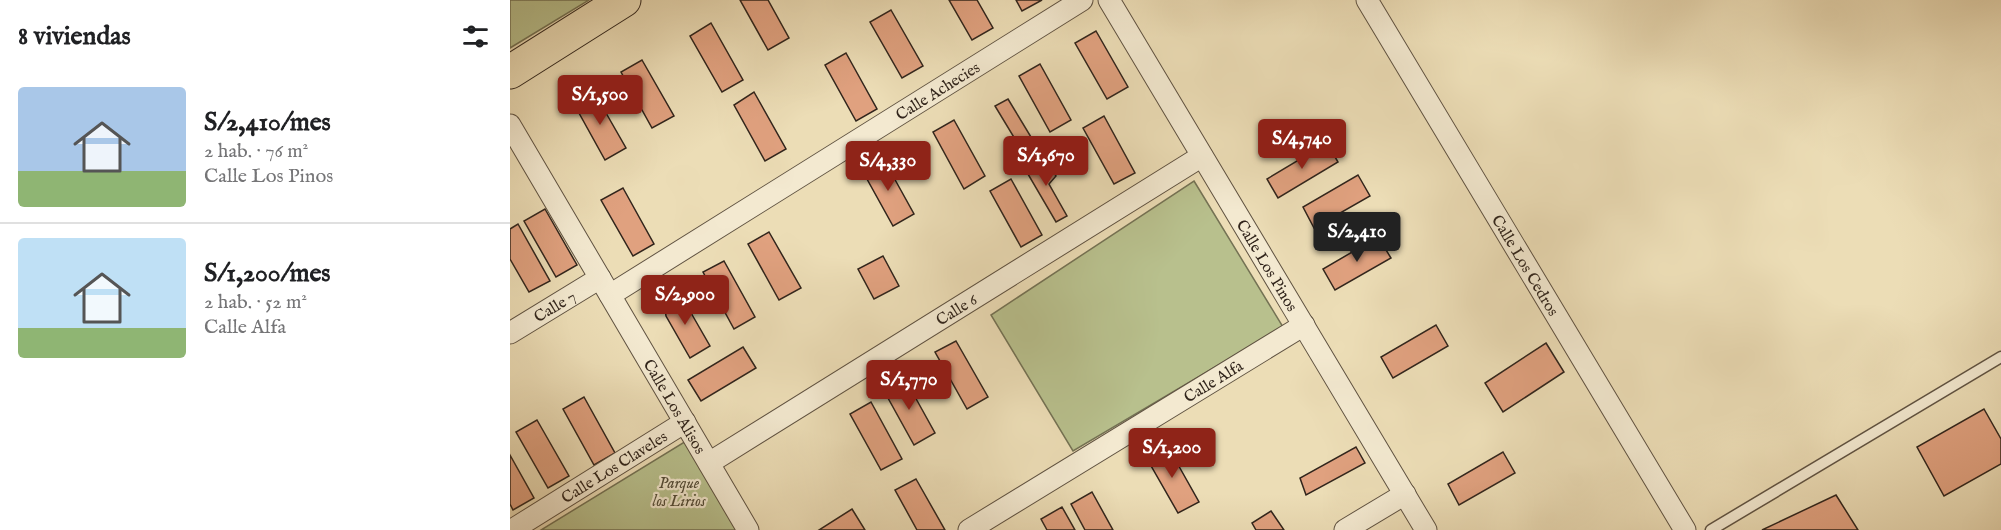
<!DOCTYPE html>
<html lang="es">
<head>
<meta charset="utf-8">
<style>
  :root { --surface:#fff; --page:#f2f2f2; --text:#202124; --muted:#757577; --line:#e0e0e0; --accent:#8f2418 }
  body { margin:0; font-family:"IM FELL English",serif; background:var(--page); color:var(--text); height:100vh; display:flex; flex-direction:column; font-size:22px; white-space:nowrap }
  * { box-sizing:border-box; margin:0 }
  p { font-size:20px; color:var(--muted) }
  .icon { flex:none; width:33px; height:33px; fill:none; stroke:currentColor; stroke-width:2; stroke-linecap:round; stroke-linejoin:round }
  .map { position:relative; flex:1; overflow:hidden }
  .drawer { display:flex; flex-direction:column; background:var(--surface); width:510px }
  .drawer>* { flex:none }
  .price { position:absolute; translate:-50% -51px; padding:0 14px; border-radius:6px; background:var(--accent); color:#fff; font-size:20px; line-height:39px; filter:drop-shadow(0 2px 3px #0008) }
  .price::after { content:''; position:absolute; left:50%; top:36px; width:18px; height:14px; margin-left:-9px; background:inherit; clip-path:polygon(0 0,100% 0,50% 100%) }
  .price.on { background:#222; color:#fff }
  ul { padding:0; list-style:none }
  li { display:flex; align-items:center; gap:18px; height:150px; padding:0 18px }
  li+li { border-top:2px solid var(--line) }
  li span { display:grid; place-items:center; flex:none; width:168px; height:120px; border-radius:6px; color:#555 }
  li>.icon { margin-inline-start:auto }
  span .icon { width:72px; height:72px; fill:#fffc; stroke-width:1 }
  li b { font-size:26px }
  h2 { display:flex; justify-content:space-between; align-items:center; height:72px; padding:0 18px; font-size:26px }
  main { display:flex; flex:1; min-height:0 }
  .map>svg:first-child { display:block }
  .green { fill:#b8c08d; stroke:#747254; stroke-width:1.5 }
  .building { fill:#e0a17f; stroke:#31251c; stroke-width:1.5 }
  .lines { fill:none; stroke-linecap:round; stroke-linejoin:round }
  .lane-casing { stroke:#605342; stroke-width:13 }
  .street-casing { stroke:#605342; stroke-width:23 }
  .primary-casing { stroke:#31251c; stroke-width:35 }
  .lane { stroke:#f3e9d0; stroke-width:10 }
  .street { stroke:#f3e9d0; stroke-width:21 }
  .primary { stroke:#ecddb6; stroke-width:33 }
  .labels { text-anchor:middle; stroke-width:4.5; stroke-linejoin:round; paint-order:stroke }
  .street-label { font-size:16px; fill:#31251c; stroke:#f3e9d0 }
  .park-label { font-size:16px; font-style:italic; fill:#534c38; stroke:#f3e9d0 }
</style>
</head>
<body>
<main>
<section class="drawer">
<h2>8 viviendas<svg class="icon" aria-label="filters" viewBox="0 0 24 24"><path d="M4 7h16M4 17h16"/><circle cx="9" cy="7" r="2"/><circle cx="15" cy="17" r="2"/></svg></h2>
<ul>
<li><span style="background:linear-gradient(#a9c7e8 70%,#8fb573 0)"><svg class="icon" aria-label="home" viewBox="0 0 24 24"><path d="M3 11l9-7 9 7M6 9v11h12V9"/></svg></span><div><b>S/2,410/mes</b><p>2 hab. · 76 m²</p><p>Calle Los Pinos</p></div></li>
<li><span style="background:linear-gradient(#bfe0f5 75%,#8fb573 0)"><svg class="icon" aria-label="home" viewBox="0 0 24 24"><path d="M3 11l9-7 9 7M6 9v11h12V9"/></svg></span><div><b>S/1,200/mes</b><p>2 hab. · 52 m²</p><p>Calle Alfa</p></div></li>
</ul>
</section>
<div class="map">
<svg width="1491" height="530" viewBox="0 0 1491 530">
  <rect width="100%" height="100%" fill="#ecddb6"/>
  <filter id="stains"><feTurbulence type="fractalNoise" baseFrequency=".00333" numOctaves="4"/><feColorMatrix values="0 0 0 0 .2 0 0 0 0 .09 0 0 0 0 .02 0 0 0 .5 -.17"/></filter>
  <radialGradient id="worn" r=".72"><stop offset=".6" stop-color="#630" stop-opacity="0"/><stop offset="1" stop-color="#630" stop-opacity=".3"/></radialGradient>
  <g class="green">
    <path d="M0,0H79L0,48Z"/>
    <path d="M684,181L773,327L563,451L481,315Z"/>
    <path d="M181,438L240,530H31Z"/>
  </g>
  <g class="building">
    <path d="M230,0H258L279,38L258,50Z"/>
    <path d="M439,0H467L483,28L462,40Z"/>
    <path d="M506,0H532L512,11Z"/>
    <path d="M381,10L413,66L392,78L360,22Z"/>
    <path d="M201,23L233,80L212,92L180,36Z"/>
    <path d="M586,31L618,87L597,99L565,43Z"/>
    <path d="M336,53L367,109L346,121L315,65Z"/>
    <path d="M132,60L164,116L142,128L111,72Z"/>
    <path d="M530,64L561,120L540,132L509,76Z"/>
    <path d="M84,92L116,148L95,160L64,104Z"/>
    <path d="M244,92L276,149L255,161L224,105Z"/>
    <path d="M498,99L524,142L511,149L485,106Z"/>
    <path d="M594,116L625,173L604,184L573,128Z"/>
    <path d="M444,120L475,176L454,189L423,132Z"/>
    <path d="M817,143L828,162L768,198L757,179Z"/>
    <path d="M535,157L546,176L539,184L557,216L546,222L515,169Z"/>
    <path d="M373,158L404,214L383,226L352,170Z"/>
    <path d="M848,175L860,196L804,228L793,207Z"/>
    <path d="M501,179L532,235L511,247L480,191Z"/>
    <path d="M113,188L144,244L123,256L91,200Z"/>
    <path d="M35,209L67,265L46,277L14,221Z"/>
    <path d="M8,224L40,281L19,292L0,259V229Z"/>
    <path d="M259,232L291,288L269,300L238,244Z"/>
    <path d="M868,237L881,258L825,290L813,269Z"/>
    <path d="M373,256L389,286L364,299L348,269Z"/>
    <path d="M214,261L245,317L224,329L193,272Z"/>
    <path d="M169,292L200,346L180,358L156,316L154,301Z"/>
    <path d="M926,325L938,346L883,378L871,357Z"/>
    <path d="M446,341L478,397L457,409L425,352Z"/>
    <path d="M1036,343L1054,372L993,412L975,383Z"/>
    <path d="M233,347L246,368L191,401L178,380Z"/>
    <path d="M394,377L425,433L404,445L373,389Z"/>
    <path d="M74,397L105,453L84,465L53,409Z"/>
    <path d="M361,402L392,459L371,470L340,414Z"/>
    <path d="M1474,409L1491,439V464L1434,496L1407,447Z"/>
    <path d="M27,420L59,476L38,488L6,432Z"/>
    <path d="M657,445L689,502L668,513L636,457Z"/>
    <path d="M846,447L855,463L796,495L790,478Z"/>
    <path d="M993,452L1005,473L949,505L938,484Z"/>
    <path d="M0,455L24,498L3,510L0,504Z"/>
    <path d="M406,479L435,530H407L385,490Z"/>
    <path d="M582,492L603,530H575L561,504Z"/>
    <path d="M1326,495L1348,530H1252Z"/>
    <path d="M552,507L565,530H537L531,519Z"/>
    <path d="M342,509L355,530H309Z"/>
    <path d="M761,511L774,530H746L742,523Z"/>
  </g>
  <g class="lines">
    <g class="lane-casing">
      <path id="lane" d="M1201,530L1491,357"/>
    </g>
    <g class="street-casing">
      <g id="street">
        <path id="s1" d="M599,0L916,530"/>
        <path id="s2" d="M857,0L1175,530"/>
        <path id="s3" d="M0,125L238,530"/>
        <path id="s4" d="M100,295L572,0"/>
        <path id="s5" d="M0,333L90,278"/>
        <path id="s6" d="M199,463L692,156"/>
        <path id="s7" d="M2,530L175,422"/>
        <path id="s8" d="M459,530L794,325"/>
        <path d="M835,530L895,494"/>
      </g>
    </g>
    <g class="primary-casing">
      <path id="primary" d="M0,72L114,0"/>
    </g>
    <use href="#lane" class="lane"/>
    <use href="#street" class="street"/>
    <use href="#primary" class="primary"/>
  </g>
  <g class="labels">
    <g class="street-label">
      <text dy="6" stroke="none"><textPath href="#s4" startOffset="386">Calle Achecies</textPath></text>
      <text dy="6" stroke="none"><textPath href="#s1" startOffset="309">Calle Los Pinos</textPath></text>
      <text dy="6" stroke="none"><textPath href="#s2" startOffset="309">Calle Los Cedros</textPath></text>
      <text dy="6" stroke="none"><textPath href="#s5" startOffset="52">Calle 7</textPath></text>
      <text dy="6" stroke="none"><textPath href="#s6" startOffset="291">Calle 6</textPath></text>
      <text dy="6" stroke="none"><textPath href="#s8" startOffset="286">Calle Alfa</textPath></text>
      <text dy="6" stroke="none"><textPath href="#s3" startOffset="326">Calle Los Alisos</textPath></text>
      <text dy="6" stroke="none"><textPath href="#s7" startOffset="120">Calle Los Claveles</textPath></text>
    </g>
    <g class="park-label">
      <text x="169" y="488">Parque<tspan x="169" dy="18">los Lirios</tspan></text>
    </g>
  </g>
  <rect width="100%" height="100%" filter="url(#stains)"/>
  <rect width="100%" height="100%" fill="url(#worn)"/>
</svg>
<b class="price" style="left:90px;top:126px">S/1,500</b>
<b class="price" style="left:792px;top:170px">S/4,740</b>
<b class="price" style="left:536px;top:187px">S/1,670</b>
<b class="price" style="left:378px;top:192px">S/4,330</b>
<b class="price on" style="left:847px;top:263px">S/2,410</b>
<b class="price" style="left:175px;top:326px">S/2,900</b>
<b class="price" style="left:399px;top:411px">S/1,770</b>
<b class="price" style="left:662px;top:479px">S/1,200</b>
</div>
</main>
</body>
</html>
